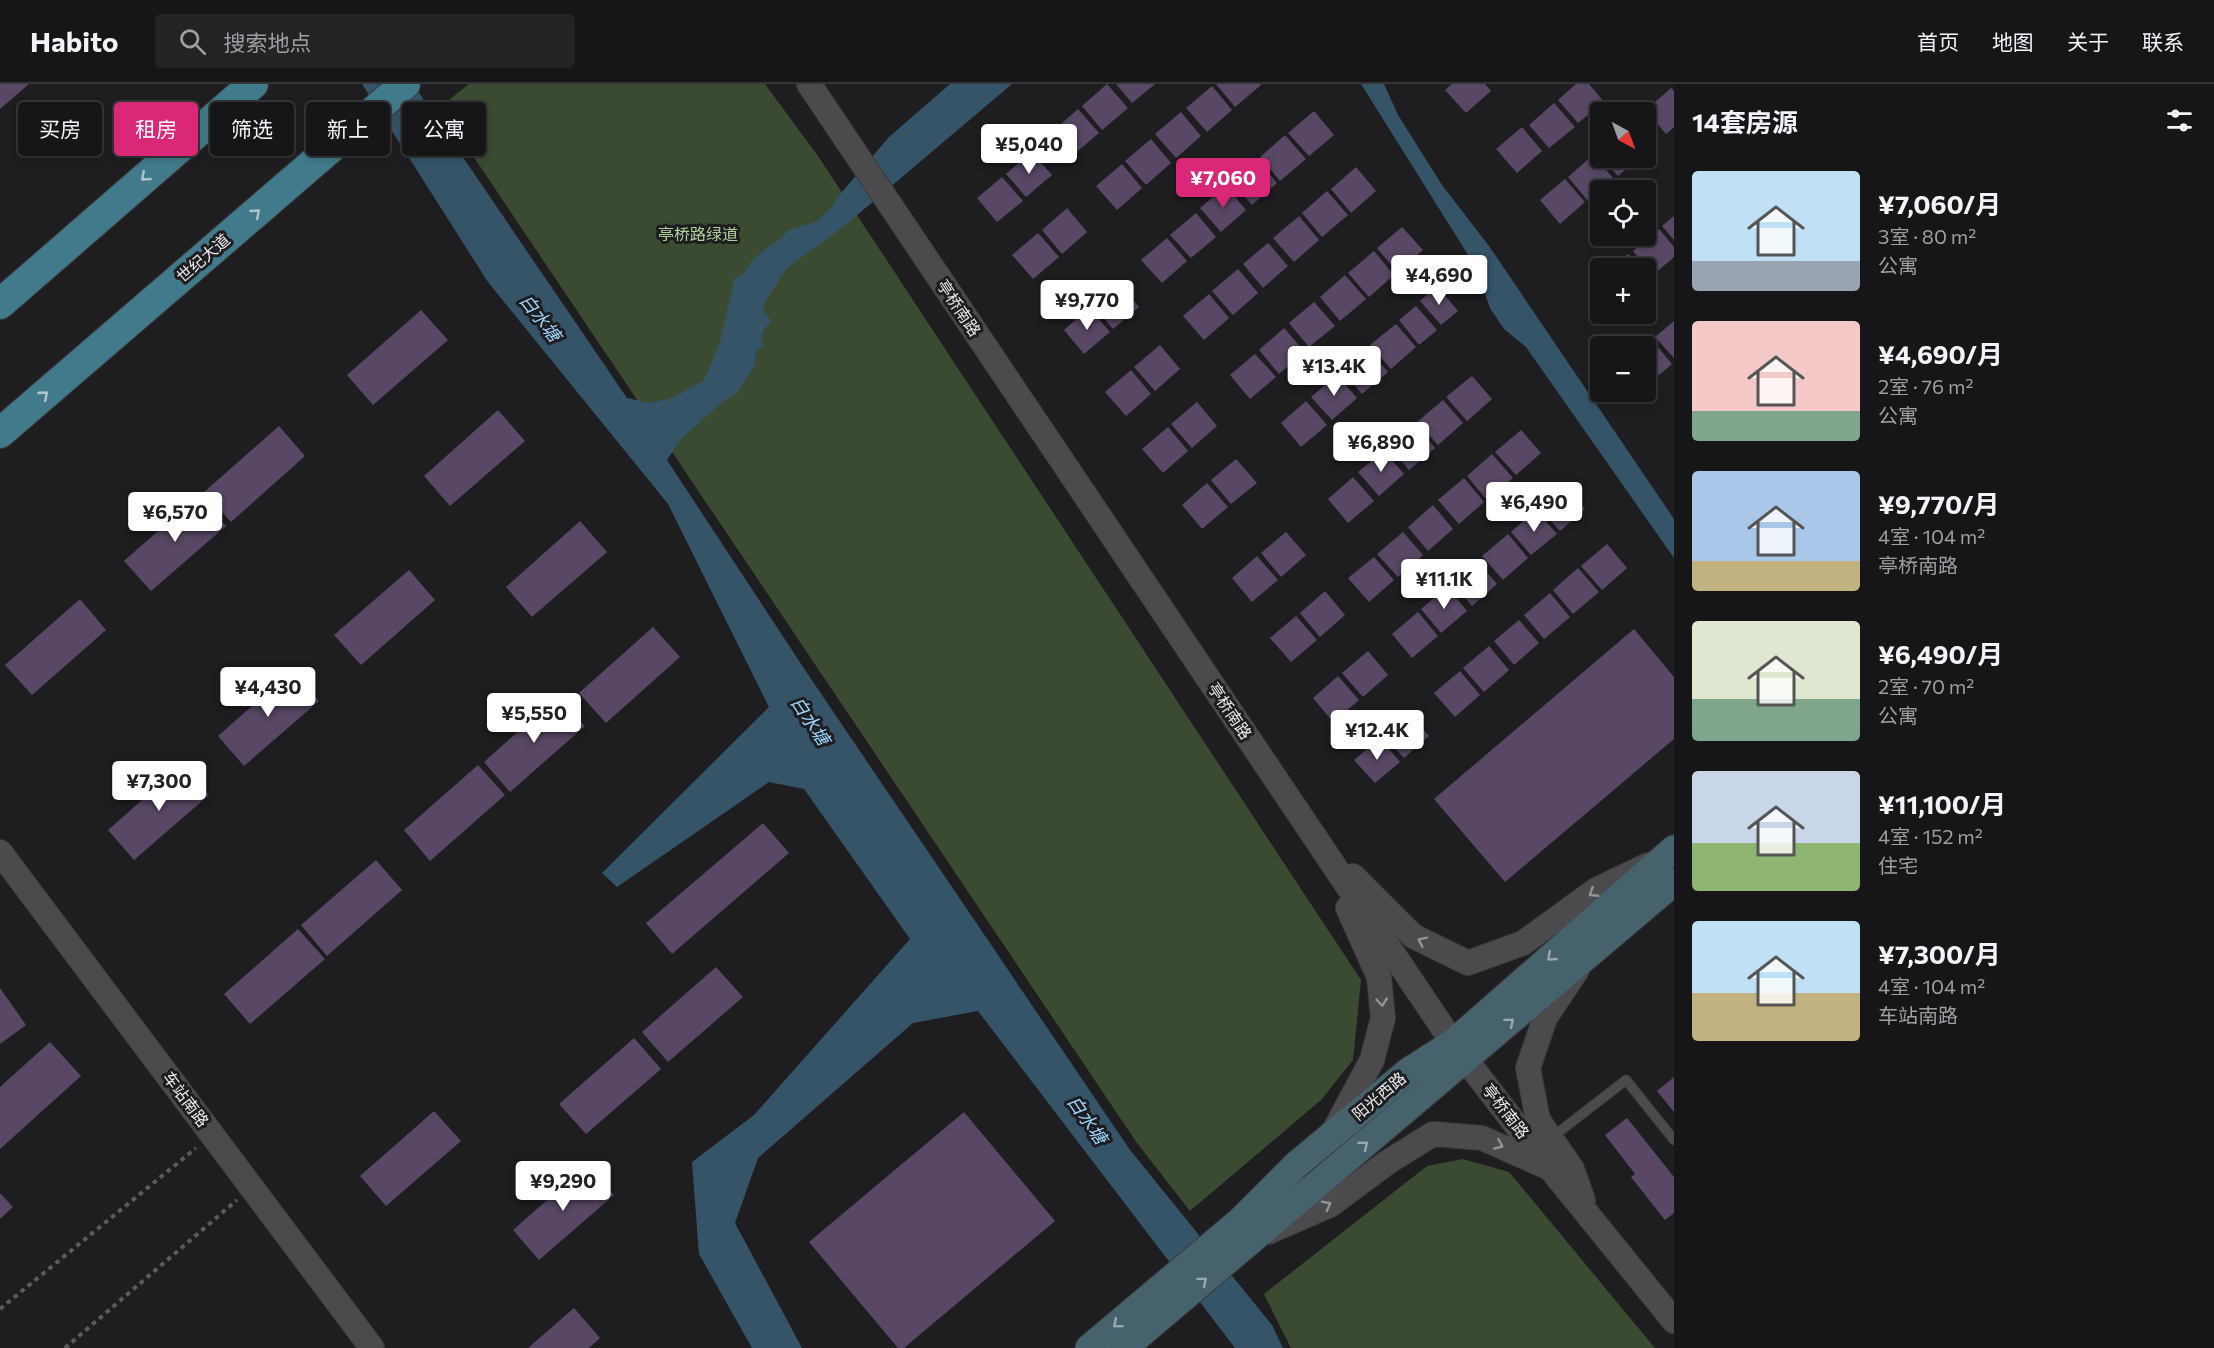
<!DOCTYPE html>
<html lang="zh">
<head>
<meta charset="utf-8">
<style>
  :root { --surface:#161619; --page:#232326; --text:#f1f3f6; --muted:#9e9fa2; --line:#353538; --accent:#db2777 }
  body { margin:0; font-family:Commissioner,"Noto Sans SC",sans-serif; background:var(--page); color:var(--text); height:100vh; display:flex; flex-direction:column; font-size:22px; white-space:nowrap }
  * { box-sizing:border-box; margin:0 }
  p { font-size:20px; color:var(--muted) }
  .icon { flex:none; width:33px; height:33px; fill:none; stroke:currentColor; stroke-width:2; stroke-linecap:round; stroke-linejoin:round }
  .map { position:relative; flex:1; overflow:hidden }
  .drawer { display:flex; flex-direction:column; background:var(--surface); width:540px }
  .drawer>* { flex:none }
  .hud { position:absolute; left:18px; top:18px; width:570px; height:54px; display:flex; gap:12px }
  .needle { width:39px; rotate:139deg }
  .controls { position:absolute; left:1590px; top:18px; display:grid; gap:12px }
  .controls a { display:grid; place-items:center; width:66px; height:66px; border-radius:6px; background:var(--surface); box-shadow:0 3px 9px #0003,0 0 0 2px var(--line); font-size:30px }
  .price { position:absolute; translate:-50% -51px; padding:0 14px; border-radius:6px; background:#fff; color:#222; font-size:20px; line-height:39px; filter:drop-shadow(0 2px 3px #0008) }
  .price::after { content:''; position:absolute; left:50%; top:36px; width:18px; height:14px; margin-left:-9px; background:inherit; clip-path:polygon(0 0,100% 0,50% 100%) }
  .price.active { background:var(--accent); color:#fff }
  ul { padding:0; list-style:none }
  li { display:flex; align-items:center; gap:18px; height:150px; padding:0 18px }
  li span { display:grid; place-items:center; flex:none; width:168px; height:120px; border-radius:6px; color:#555 }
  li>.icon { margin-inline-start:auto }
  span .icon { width:72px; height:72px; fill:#fffc; stroke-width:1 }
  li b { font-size:26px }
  h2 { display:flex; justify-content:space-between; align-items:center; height:72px; padding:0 18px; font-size:26px }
  .chip { padding:0 21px; border-radius:6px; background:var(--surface); box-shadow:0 3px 9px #0003,0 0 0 2px var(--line); font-size:21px; line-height:54px }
  .chip.active { background:var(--accent); color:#fff }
  header { display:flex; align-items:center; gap:36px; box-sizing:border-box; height:84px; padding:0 30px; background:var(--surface); border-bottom:2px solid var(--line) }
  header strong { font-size:28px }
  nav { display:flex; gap:33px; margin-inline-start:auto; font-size:21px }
  .search { width:420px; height:54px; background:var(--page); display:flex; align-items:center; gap:15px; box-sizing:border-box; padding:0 21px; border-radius:6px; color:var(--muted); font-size:22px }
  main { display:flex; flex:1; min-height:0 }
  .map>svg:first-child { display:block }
  .green { fill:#3a4b31 }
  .water { fill:#355468 }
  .building { fill:#584865 }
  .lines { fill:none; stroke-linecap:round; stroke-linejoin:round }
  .service-casing { stroke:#3a3a3c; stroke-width:11 }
  .tertiary-casing { stroke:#3a3a3c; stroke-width:26 }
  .secondary-casing { stroke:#3a3a3c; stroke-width:29 }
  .primary-casing { stroke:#3a3a3c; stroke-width:32 }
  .path { stroke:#5c5c5f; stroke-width:4; stroke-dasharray:4.5 4.5; stroke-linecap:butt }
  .service { stroke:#4b4b4e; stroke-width:9 }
  .tertiary { stroke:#4b4b4e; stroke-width:24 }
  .secondary { stroke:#46636d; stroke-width:27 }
  .primary { stroke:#417b8b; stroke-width:30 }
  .oneway { stroke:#b0c4cb }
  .oneway2 { stroke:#939396 }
  .oneway3 { stroke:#99a8ae }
  .labels { text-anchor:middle; stroke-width:6; stroke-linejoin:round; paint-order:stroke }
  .park-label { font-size:16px; fill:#afd19c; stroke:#1e1e21 }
  .street-label { font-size:16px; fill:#ececee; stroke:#1e1e21 }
  .water-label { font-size:18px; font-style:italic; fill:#9ed7fe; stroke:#1e1e21 }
</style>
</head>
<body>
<header>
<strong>Habito</strong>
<div class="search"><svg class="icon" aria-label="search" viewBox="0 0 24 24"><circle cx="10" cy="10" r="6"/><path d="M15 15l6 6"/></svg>搜索地点</div>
<nav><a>首页</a><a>地图</a><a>关于</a><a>联系</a></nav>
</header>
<main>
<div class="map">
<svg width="1674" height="1264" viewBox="0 0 1674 1264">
  <rect width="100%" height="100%" fill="#1e1e21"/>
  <g class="green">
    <path d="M469,0H765L818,72L1361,896L1353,976L1321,1016L1190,1127L1137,1059L440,23Z"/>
    <path d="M1463,1075L1509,1088L1655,1264H1291L1264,1210L1427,1082Z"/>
  </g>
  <g class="water">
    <path d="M362,0H413L627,314L650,319L672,314L704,296L720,258L735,194L742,191L753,176L764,166L779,156L788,146L816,138L832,123L836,115L889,53L950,0H1012L843,143L787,184L764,219L763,226L771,237L763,247L761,256L764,261L756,268L755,281L737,309L721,319L681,355L667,376L807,589L1130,1066L1272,1241L1283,1264H1235L978,927L913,939L758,1074L735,1139L802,1264H752L699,1170L692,1078L754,1031L910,855L804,705L769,698L617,803L602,789L769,623L668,420L488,198Z"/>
    <path d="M1361,0H1384L1398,31L1442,101L1489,162L1674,435V474L1526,263L1504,245L1490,224L1475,182Z"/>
  </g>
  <g class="building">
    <path d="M0,0H29L0,25Z"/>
    <path d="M1107,0L1128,24L1102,46L1082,22Z"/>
    <path d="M1116,0H1155L1132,19Z"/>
    <path d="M1216,0H1260L1261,1L1235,23Z"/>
    <path d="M1452,0H1485L1491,7L1466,29L1445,6Z"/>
    <path d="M1576,0H1589L1604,18L1578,39L1558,16Z"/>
    <path d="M1212,2L1232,26L1207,48L1186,24Z"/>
    <path d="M1671,4L1674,7V43L1666,50L1646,26Z"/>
    <path d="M1554,19L1575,43L1549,64L1529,41Z"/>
    <path d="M1078,25L1099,49L1073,71L1053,47Z"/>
    <path d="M1314,27L1334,51L1309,72L1288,49Z"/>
    <path d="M1181,28L1201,52L1176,74L1155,50Z"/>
    <path d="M1522,43L1542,67L1517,89L1496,65Z"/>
    <path d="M1285,51L1306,75L1280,97L1260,73Z"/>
    <path d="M1151,55L1171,79L1146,101L1125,77Z"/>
    <path d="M1031,68L1052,91L1026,113L1006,90Z"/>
    <path d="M1593,71L1614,95L1588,117L1568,93Z"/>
    <path d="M1602,74H1639L1618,92Z"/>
    <path d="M1257,76L1277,99L1252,121L1231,97Z"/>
    <path d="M1122,80L1142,104L1117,126L1096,102Z"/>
    <path d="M1356,83L1376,107L1351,129L1331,105Z"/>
    <path d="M1002,93L1023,117L997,138L977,114Z"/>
    <path d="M1565,95L1585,118L1560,140L1540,116Z"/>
    <path d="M1226,102L1246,126L1221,148L1200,124Z"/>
    <path d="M1327,107L1348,131L1322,153L1302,129Z"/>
    <path d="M1067,124L1087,148L1062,170L1042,146Z"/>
    <path d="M1196,129L1216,153L1191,174L1170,151Z"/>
    <path d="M1299,132L1319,156L1294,178L1273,154Z"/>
    <path d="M1674,132V156L1662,142Z"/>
    <path d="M1402,143L1423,166L1397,188L1377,164Z"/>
    <path d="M1659,145L1674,163V173L1653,191L1633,167Z"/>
    <path d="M1038,149L1059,173L1033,195L1012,171Z"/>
    <path d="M1167,154L1187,177L1162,199L1141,176Z"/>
    <path d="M1268,159L1288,182L1263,204L1243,180Z"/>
    <path d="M1374,167L1394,191L1369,213L1348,189Z"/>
    <path d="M1628,170L1640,184H1611Z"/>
    <path d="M1238,185L1258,209L1233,231L1212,207Z"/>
    <path d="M1345,191L1366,215L1340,237L1320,213Z"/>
    <path d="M1118,199L1139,223L1113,245L1093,221Z"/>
    <path d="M1437,202L1458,227L1441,241L1420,217Z"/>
    <path d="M1209,210L1229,234L1204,256L1183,232Z"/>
    <path d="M1314,218L1335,242L1309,263L1289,239Z"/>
    <path d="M1416,222L1437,246L1419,261L1399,236Z"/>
    <path d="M1089,224L1110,248L1084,270L1064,246Z"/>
    <path d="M421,226L448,256L373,321L347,291Z"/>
    <path d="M1674,237V274L1655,253Z"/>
    <path d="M1396,240L1416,263L1391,285L1370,261Z"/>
    <path d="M1284,244L1305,268L1279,290L1259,266Z"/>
    <path d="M1652,256L1672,280L1647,301L1646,261Z"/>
    <path d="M1160,261L1180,285L1155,307L1134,283Z"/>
    <path d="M1367,264L1388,288L1362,310L1342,286Z"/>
    <path d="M1255,270L1276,293L1250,315L1230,291Z"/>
    <path d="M1131,286L1151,310L1126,332L1105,308Z"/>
    <path d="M1337,291L1357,314L1332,336L1311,313Z"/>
    <path d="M1472,292L1492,315L1467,337L1446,313Z"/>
    <path d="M1443,316L1463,339L1438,361L1417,338Z"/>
    <path d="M1306,317L1327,341L1301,363L1281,339Z"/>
    <path d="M1197,318L1217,342L1192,364L1171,340Z"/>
    <path d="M498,326L525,357L450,422L424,392Z"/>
    <path d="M1414,340L1435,364L1409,386L1389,362Z"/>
    <path d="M279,342L305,372L231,438L204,408Z"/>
    <path d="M1168,343L1188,367L1163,389L1142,365Z"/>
    <path d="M1521,346L1541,369L1516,391L1495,368Z"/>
    <path d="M1384,367L1404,390L1379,412L1358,388Z"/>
    <path d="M1492,370L1513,394L1487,416L1467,392Z"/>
    <path d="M1236,375L1257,399L1231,420L1211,396Z"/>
    <path d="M1353,393L1374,417L1348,439L1328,415Z"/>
    <path d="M1464,394L1484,418L1459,440L1438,416Z"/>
    <path d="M1207,399L1228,423L1202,445L1182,421Z"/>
    <path d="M1565,401L1585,425L1560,447L1539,423Z"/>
    <path d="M199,411L226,442L151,507L124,477Z"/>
    <path d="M1433,421L1453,445L1428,467L1408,443Z"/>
    <path d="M1536,426L1557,450L1531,471L1511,448Z"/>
    <path d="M580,437L607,468L532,533L506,503Z"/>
    <path d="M1286,448L1306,471L1281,493L1261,469Z"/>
    <path d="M1403,448L1423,471L1398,493L1377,470Z"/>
    <path d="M1508,450L1528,474L1503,496L1482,472Z"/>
    <path d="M1607,460L1627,484L1602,506L1581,482Z"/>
    <path d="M1257,472L1278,496L1252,518L1232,494Z"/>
    <path d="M1374,473L1394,496L1369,518L1348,494Z"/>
    <path d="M1477,477L1497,500L1472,522L1451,498Z"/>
    <path d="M1578,484L1599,508L1573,530L1553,506Z"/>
    <path d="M409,486L435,516L361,581L334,551Z"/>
    <path d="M1447,503L1467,527L1441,549L1421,525Z"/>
    <path d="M1325,507L1345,531L1320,553L1300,529Z"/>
    <path d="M1550,509L1570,533L1544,555L1524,531Z"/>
    <path d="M80,515L106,546L32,611L5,581Z"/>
    <path d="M1418,528L1438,552L1412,574L1392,550Z"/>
    <path d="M1296,532L1317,556L1291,578L1270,554Z"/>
    <path d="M1519,536L1539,559L1514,581L1494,557Z"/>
    <path d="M653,543L680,573L606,639L579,609Z"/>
    <path d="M1634,545L1674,593V655L1505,798L1434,715Z"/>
    <path d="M1489,562L1509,586L1484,608L1463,584Z"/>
    <path d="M1368,567L1388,591L1363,613L1342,589Z"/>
    <path d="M292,587L319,617L244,682L218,652Z"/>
    <path d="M1460,587L1480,611L1455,633L1434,609Z"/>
    <path d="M1338,592L1359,616L1333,638L1313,614Z"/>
    <path d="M558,612L585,642L510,708L484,678Z"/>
    <path d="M1409,629L1429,652L1404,674L1383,651Z"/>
    <path d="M1380,654L1400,678L1375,699L1354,676Z"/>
    <path d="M183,680L209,711L134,776L108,746Z"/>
    <path d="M478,681L505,711L430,777L404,746Z"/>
    <path d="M763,739L789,769L672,870L646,839Z"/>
    <path d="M376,776L402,806L327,872L301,841Z"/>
    <path d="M298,845L325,875L250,940L224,910Z"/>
    <path d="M716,883L743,913L668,978L642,948Z"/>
    <path d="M0,904L26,941L0,960Z"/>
    <path d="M634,954L661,985L586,1050L559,1020Z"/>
    <path d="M50,958L81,992L0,1065V1003Z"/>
    <path d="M1674,993V1028L1657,1007Z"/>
    <path d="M434,1027L461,1057L386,1122L360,1092Z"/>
    <path d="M964,1028L1055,1137L904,1264H898L809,1158Z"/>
    <path d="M1627,1034L1674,1093V1129L1665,1136L1631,1093L1635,1090L1605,1051Z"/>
    <path d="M587,1081L614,1111L539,1176L513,1146Z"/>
    <path d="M0,1109L13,1123L0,1135Z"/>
    <path d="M574,1224L600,1254L589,1264H528Z"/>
  </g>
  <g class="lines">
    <g class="service-casing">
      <path id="service" d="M1551,1054L1626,996L1674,1056"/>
    </g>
    <g class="tertiary-casing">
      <g id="tertiary">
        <path d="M809,0L1453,959L1533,1063L1674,1237"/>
        <path d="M0,768L372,1264"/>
        <path d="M1353,792L1413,852L1468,879L1523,859L1596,806L1648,781"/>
        <path d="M1577,886L1545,934L1528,984L1538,1036L1572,1085L1583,1116"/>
        <path d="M1334,1047L1372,976L1383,934L1379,893L1348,824"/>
        <path d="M1268,1148L1330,1121L1388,1078L1433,1050L1482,1054L1547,1083"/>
      </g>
    </g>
    <g class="secondary-casing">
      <g id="secondary">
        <path d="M1089,1264L1240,1137L1296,1081L1409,987L1453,959L1674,765"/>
        <path d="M1124,1264L1674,798"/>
      </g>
    </g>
    <g class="primary-casing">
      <g id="primary">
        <path d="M0,220L253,0"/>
        <path d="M0,349L405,0"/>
      </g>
    </g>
    <g class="path">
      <path d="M0,1225L196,1064"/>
      <path d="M65,1264L237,1116"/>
    </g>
    <use href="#service" class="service"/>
    <use href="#tertiary" class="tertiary"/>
    <use href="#secondary" class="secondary"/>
    <use href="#primary" class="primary"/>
  </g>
  <defs><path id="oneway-chevron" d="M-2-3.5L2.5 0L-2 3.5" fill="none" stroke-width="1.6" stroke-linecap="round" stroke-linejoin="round" transform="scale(1.5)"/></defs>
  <g class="oneway">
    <use href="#oneway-chevron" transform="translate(145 93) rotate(139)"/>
    <use href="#oneway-chevron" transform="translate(256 129) rotate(-41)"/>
    <use href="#oneway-chevron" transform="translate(44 311) rotate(-41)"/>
  </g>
  <g class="oneway2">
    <use href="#oneway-chevron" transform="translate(1593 809) rotate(147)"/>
    <use href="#oneway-chevron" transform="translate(1422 857) rotate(-154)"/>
    <use href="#oneway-chevron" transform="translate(1382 918) rotate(84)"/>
    <use href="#oneway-chevron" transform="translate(1499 1061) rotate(24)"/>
    <use href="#oneway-chevron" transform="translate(1327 1121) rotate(-28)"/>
  </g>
  <g class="oneway3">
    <use href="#oneway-chevron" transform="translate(1551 873) rotate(139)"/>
    <use href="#oneway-chevron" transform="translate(1510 938) rotate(-40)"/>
    <use href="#oneway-chevron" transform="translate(1364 1061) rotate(-40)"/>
    <use href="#oneway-chevron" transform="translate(1203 1197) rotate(-40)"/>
    <use href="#oneway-chevron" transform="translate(1117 1240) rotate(140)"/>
  </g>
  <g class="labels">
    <g class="park-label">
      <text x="698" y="156">亭桥路绿道</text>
    </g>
    <g class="street-label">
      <text transform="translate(203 174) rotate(-41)" y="6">世纪大道</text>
      <text transform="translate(959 224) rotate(56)" y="6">亭桥南路</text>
      <text transform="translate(1230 627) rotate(56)" y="6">亭桥南路</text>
      <text transform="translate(1379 1012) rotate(-40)" y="6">阳光西路</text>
      <text transform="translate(186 1015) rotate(53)" y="6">车站南路</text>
      <text transform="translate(1506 1027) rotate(52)" y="6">亭桥南路</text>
    </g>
    <g class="water-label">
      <text transform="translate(540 234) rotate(52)" y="6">白水塘</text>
      <text transform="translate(810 637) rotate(56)" y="6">白水塘</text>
      <text transform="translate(1087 1036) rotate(55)" y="6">白水塘</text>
    </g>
  </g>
</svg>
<div class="controls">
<a><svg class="needle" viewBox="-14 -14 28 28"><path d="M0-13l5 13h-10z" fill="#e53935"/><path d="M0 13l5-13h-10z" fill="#9e9fa2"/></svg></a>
<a><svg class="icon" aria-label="locate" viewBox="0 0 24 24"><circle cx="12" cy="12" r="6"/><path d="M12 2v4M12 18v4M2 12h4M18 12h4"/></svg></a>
<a>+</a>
<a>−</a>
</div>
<b class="price" style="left:1029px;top:91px">¥5,040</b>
<b class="price active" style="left:1223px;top:125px">¥7,060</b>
<b class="price" style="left:1439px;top:222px">¥4,690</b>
<b class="price" style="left:1087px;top:247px">¥9,770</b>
<b class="price" style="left:1334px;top:313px">¥13.4K</b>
<b class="price" style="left:1381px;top:389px">¥6,890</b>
<b class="price" style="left:1534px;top:449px">¥6,490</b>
<b class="price" style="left:175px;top:459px">¥6,570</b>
<b class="price" style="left:1444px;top:526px">¥11.1K</b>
<b class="price" style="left:268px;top:634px">¥4,430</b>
<b class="price" style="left:534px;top:660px">¥5,550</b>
<b class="price" style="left:1377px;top:677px">¥12.4K</b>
<b class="price" style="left:159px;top:728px">¥7,300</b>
<b class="price" style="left:563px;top:1128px">¥9,290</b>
<div class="hud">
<a class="chip">买房</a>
<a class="chip active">租房</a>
<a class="chip">筛选</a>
<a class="chip">新上</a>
<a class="chip">公寓</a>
</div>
</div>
<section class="drawer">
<h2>14套房源<svg class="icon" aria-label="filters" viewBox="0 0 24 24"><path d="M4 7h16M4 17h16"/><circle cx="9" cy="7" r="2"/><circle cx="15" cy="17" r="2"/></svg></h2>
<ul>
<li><span style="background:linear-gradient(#bfe0f5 75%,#9aa5b1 0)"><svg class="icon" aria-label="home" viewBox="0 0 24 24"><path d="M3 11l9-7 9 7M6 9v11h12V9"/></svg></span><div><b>¥7,060/月</b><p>3室 · 80 m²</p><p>公寓</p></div></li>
<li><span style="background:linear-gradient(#f6c9c9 75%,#7fa58c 0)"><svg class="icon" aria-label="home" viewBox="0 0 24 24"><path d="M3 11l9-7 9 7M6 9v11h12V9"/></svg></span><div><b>¥4,690/月</b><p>2室 · 76 m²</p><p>公寓</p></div></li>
<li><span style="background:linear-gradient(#a9c7e8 75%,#c2b280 0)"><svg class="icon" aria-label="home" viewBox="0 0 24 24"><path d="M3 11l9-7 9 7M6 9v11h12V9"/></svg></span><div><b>¥9,770/月</b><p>4室 · 104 m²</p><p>亭桥南路</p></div></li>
<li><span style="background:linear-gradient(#dfe7d0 65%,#7fa58c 0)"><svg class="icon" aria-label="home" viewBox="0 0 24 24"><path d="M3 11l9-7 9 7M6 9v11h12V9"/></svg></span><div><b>¥6,490/月</b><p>2室 · 70 m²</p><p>公寓</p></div></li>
<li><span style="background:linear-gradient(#c9d6e8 60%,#8fb573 0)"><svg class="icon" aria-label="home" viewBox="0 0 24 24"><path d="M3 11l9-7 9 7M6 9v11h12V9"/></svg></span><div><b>¥11,100/月</b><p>4室 · 152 m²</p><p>住宅</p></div></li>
<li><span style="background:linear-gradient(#bfe0f5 60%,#c2b280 0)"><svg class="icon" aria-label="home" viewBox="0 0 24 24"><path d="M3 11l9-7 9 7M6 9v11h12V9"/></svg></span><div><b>¥7,300/月</b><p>4室 · 104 m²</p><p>车站南路</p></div></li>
</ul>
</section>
</main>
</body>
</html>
